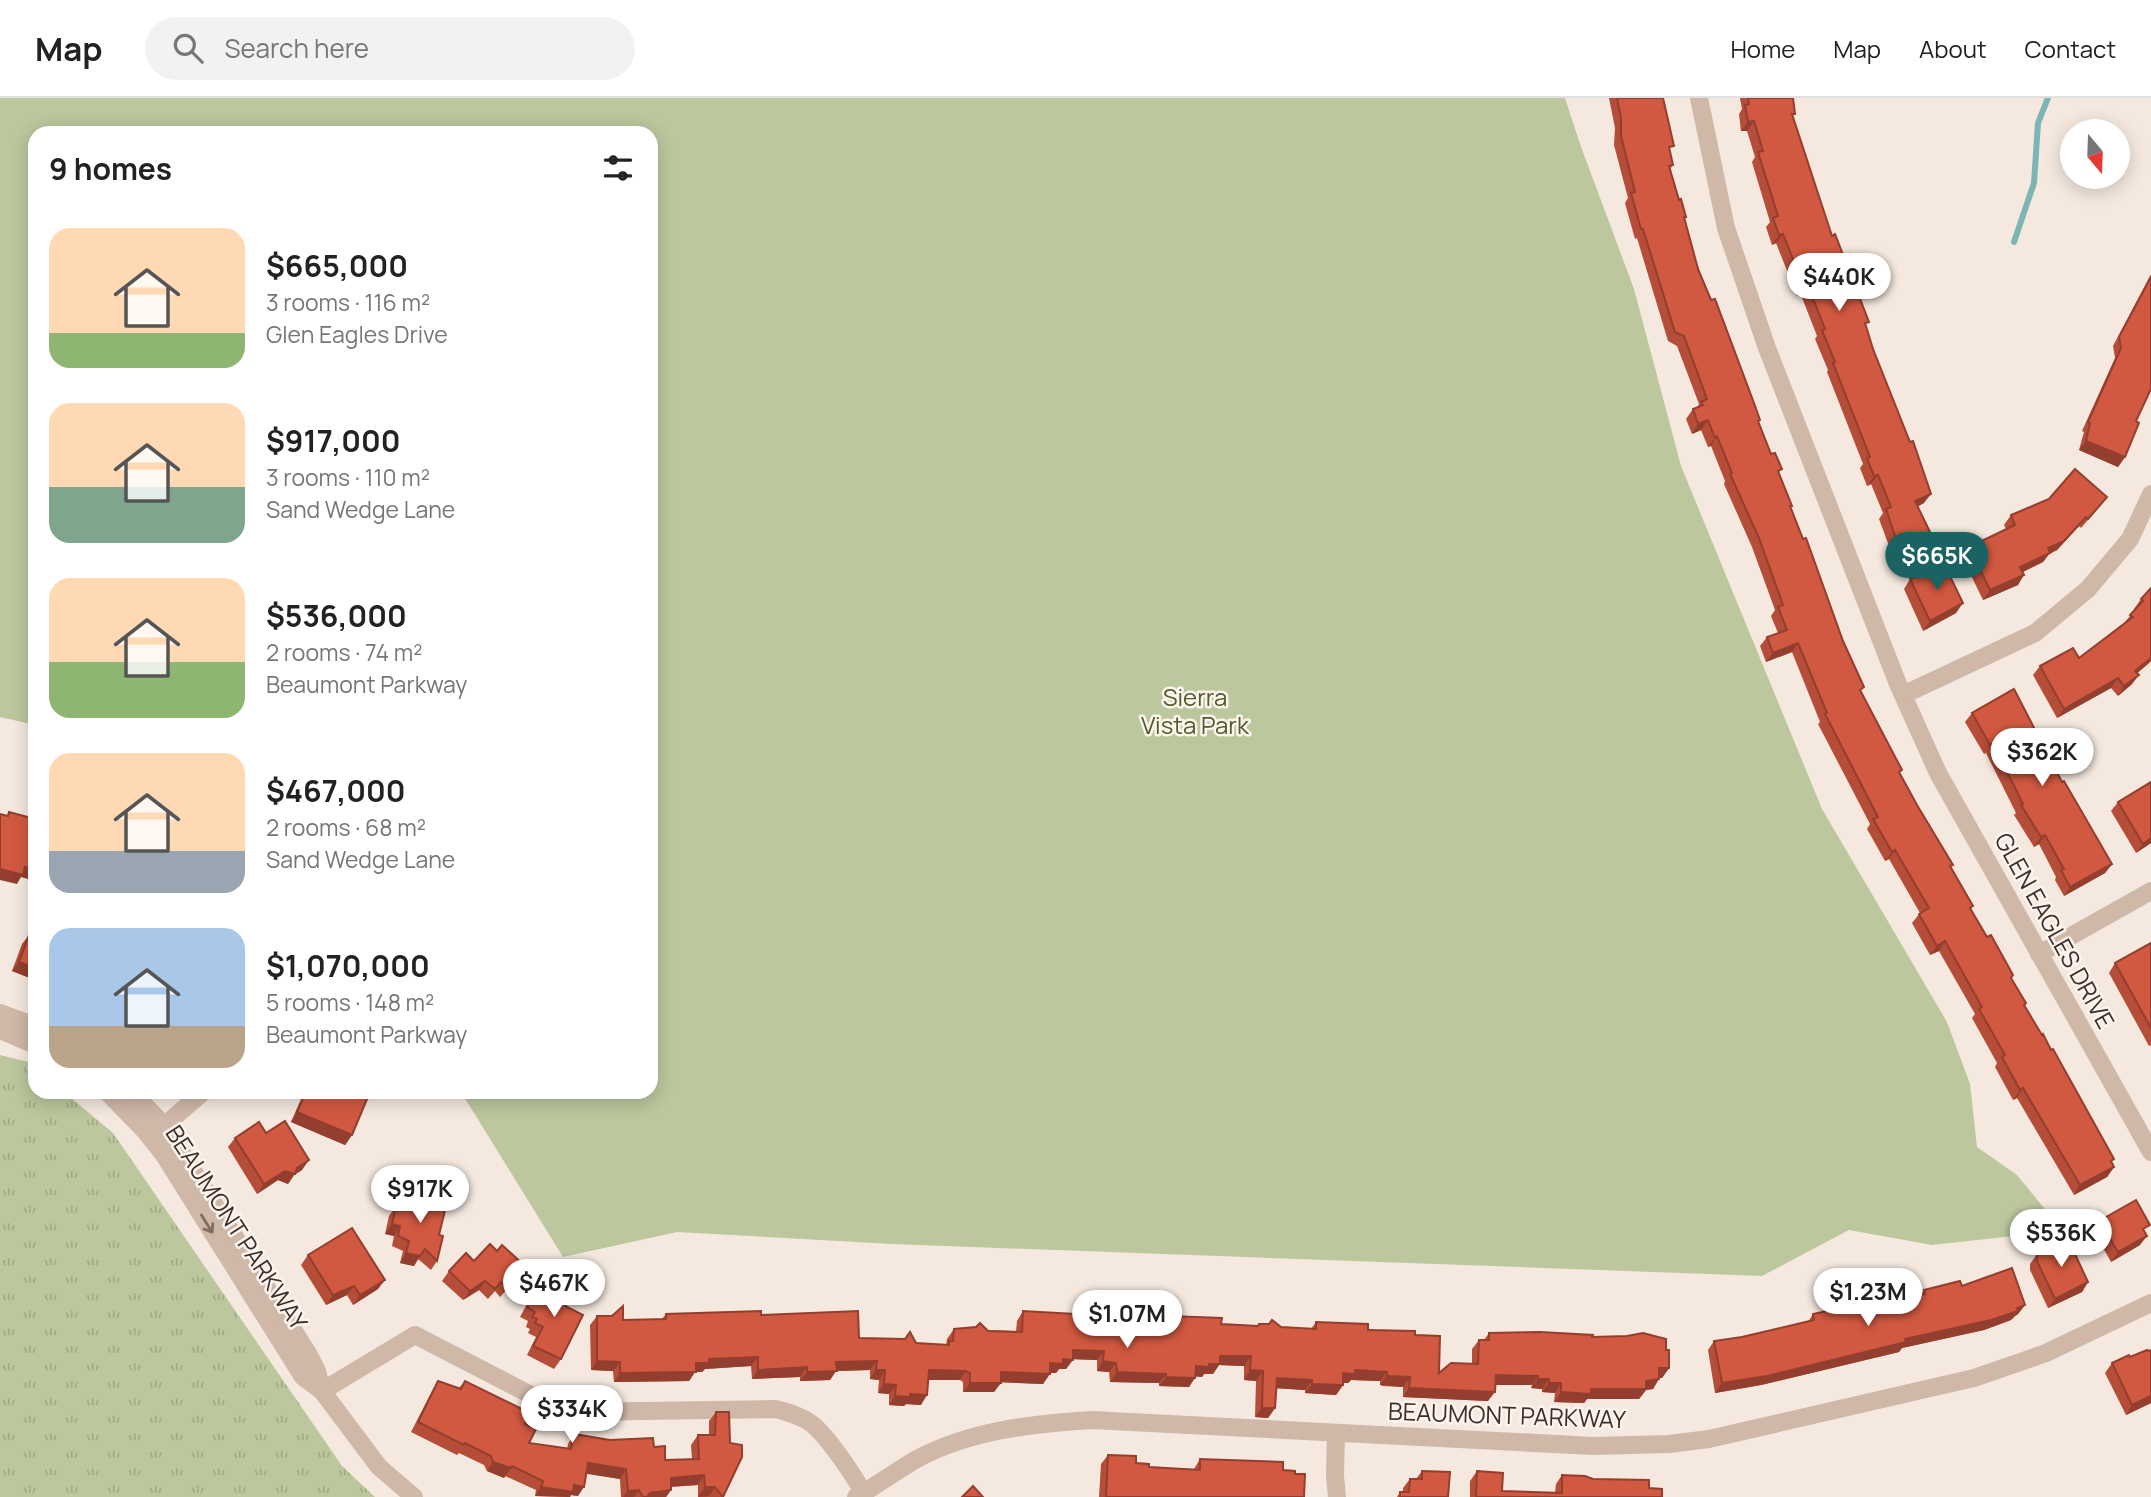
<!DOCTYPE html>
<html lang="en">
<head>
<meta charset="utf-8">
<style>
  :root { --surface:#fff; --page:#f2f2f2; --text:#222; --muted:#767676; --line:#e0e0e0; --accent:#1a6362 }
  body { margin:0; font-family:Manrope,sans-serif; background:var(--page); color:var(--text); height:100vh; display:flex; flex-direction:column; font-size:26px; white-space:nowrap }
  * { box-sizing:border-box; margin:0 }
  p { font-size:23px; color:var(--muted) }
  .icon { flex:none; width:38px; height:38px; fill:none; stroke:currentColor; stroke-width:2; stroke-linecap:round; stroke-linejoin:round }
  .map { position:relative; flex:1; overflow:hidden }
  .sheet { position:absolute; left:28px; top:28px; width:630px; height:973px; display:flex; flex-direction:column; background:var(--surface); border-radius:21px; box-shadow:0 4px 18px #0003 }
  .sheet>* { flex:none }
  .needle { width:46px; rotate:161deg }
  .buttons { position:absolute; left:2060px; top:21px; display:grid; gap:14px }
  .buttons a { display:grid; place-items:center; width:70px; height:70px; border-radius:50%; background:var(--surface); box-shadow:0 4px 18px #0003; font-size:35px }
  .price { position:absolute; translate:-50% -60px; padding:0 16px; border-radius:24px; background:#fff; color:#222; font-size:23px; line-height:46px; filter:drop-shadow(0 2px 4px #0008) }
  .price::after { content:''; position:absolute; left:50%; top:42px; width:21px; height:16px; margin-left:-10px; background:inherit; clip-path:polygon(0 0,100% 0,50% 100%) }
  .price.on { background:var(--accent); color:#fff }
  ul { padding:0; list-style:none }
  li { display:flex; align-items:center; gap:21px; height:175px; padding:0 21px }
  li span { display:grid; place-items:center; flex:none; width:196px; height:140px; border-radius:21px; color:#555 }
  li>.icon { margin-inline-start:auto }
  span .icon { width:84px; height:84px; fill:#fffc; stroke-width:1 }
  li b { font-size:30px }
  h2 { display:flex; justify-content:space-between; align-items:center; height:84px; padding:0 21px; font-size:30px }
  header { display:flex; align-items:center; gap:42px; box-sizing:border-box; height:98px; padding:0 35px; background:var(--surface); border-bottom:2px solid var(--line) }
  header strong { font-size:33px }
  nav { display:flex; gap:38px; margin-inline-start:auto; font-size:24px }
  .search { width:490px; height:63px; background:var(--page); display:flex; align-items:center; gap:18px; box-sizing:border-box; padding:0 24px; border-radius:38px; color:var(--muted); font-size:26px }
  .map>svg:first-child { display:block }
  .grass { fill:url(#grass-tufts) }
  .park { fill:#bcc79d }
  .lines { fill:none; stroke-linecap:round; stroke-linejoin:round }
  .stream { stroke:#7bb6b4; stroke-width:6 }
  .minor { stroke:#d0b8a9; stroke-width:18 }
  .wall { fill:#b54d38 }
  .shaded-wall { fill:#933e2e }
  .building { fill:#d25941; stroke:#933e2e; stroke-width:2 }
  .oneway { stroke:#7f6c63 }
  .labels { text-anchor:middle; stroke-width:5; stroke-linejoin:round; paint-order:stroke }
  .park-label { font-size:24px; fill:#4e5d2a; stroke:#fcf4ed }
  .street-label { font-size:24px; fill:#3c2e2a; stroke:#fcf4ed }
</style>
</head>
<body>
<header>
<strong>Map</strong>
<div class="search"><svg class="icon" aria-label="search" viewBox="0 0 24 24"><circle cx="10" cy="10" r="6"/><path d="M15 15l6 6"/></svg>Search here</div>
<nav><a>Home</a><a>Map</a><a>About</a><a>Contact</a></nav>
</header>
<div class="map">
<svg width="2151" height="1399" viewBox="0 0 2151 1399">
  <defs>
    <pattern id="grass-tufts" width="24" height="20" patternUnits="userSpaceOnUse" patternTransform="scale(1.75)"><rect width="24" height="20" fill="#bcc79d"/><path d="M3 7l-1-3M5 7V3M7 7l1-3M15 17l-1-3M17 17v-4M19 17l1-3" fill="none" stroke="#a2ab87"/></pattern>
  </defs>
  <rect width="100%" height="100%" fill="#f5e9df"/>
  <path class="grass" d="M0,957L28,964L35,970V994H64L113,1035L342,1368L375,1399H0Z"/>
  <path class="park" d="M0,0H1565L1580,46L1634,191L1681,368L1822,711L1947,924L1970,986L1977,1049L2017,1077L2044,1110L2058,1133L1932,1147L1849,1132L1762,1178L892,1146L677,1134L563,1159L461,994H651V35H35V627L0,619Z"/>
  <g class="lines">
    <path class="stream" d="M2014,144L2034,85L2038,25L2048,0"/>
    <g class="minor">
      <path d="M1699,0L1726,130L1767,250L1898,586L1938,675L2151,1054"/>
      <path d="M1903,597L2035,535L2088,491L2130,441L2151,396"/>
      <path d="M2039,856L2151,793"/>
      <path d="M0,915L35,928"/>
      <path d="M0,932L35,947"/>
      <path d="M107,994L144,1032L164,1057L303,1279L322,1293L379,1369L414,1399"/>
      <path d="M132,994L158,1021L175,1044L309,1257L317,1273L322,1293"/>
      <path d="M156,1035L203,994"/>
      <path d="M322,1293L415,1237L554,1309L573,1314L776,1311C789,1315 802,1318 812,1326C828,1339 857,1381 865,1399"/>
      <path d="M1336,1336L1335,1378L1337,1399"/>
      <path d="M856,1399C876,1388 895,1374 915,1362C970,1332 1031,1326 1092,1322L1594,1348L1669,1346L1709,1341L1974,1280L2046,1255L2151,1205"/>
    </g>
  </g>
  <g class="wall">
    <path d="M1609,0H1663L1670,53L1673,67L1670,71L1698,171L1760,322L1758,324L1779,375L1790,410L1861,593L1900,676L1951,770L1971,811L2026,905L2025,908L2114,1069L2107,1079L2074,1097L2017,1000L2013,1002L1995,969L1997,965L1972,920L1975,916L1939,853L1930,857L1912,825L1920,815L1889,761L1885,763L1867,731L1870,726L1818,626L1820,624L1792,554L1766,564L1760,548L1767,539L1778,535L1771,518L1775,512L1752,449L1724,386L1725,383L1711,348L1708,349L1701,332L1692,336L1686,321L1693,311L1697,310L1699,306L1677,248L1668,243L1637,140L1635,141L1625,105L1628,100L1614,47L1615,30Z"/>
    <path d="M1740,0H1793V19L1832,138L1866,228L1924,405L1917,409L1923,444L1892,456L1879,421L1883,415L1871,386L1867,388L1860,370L1863,366L1827,274L1828,272L1815,241L1817,238L1801,197L1797,198L1776,145L1772,147L1766,129L1770,124L1752,64L1755,59L1747,33H1741L1739,16L1742,11Z"/>
    <path d="M2151,176V291L2136,323L2125,359L2118,369L2079,352L2084,334L2082,333L2115,260L2113,248Z"/>
    <path d="M2100,408L2081,430L2079,428L2057,452L2049,456L2043,464L2023,474L2018,487L1983,502L1962,459L1969,449L2006,431L2004,427L2011,417Z"/>
    <path d="M1910,481L1956,515L1923,533L1904,491Z"/>
    <path d="M2151,490V563L2137,575L2132,586L2118,598L2111,590L2057,620L2033,577L2040,568L2079,560L2124,525L2135,512L2134,511L2141,501Z"/>
    <path d="M1972,615L2062,684L2112,766L2105,775L2064,798L2055,782L2056,779L2039,746L2034,749L2014,717L2016,715L1986,655L1984,656L1965,624Z"/>
    <path d="M2118,704L2151,745L2136,755L2111,713Z"/>
    <path d="M29,837L34,839L35,837V882L12,873L22,846Z"/>
    <path d="M2151,845V947L2149,948L2109,875L2115,865Z"/>
    <path d="M304,994H370L352,1037L345,1047L291,1024Z"/>
    <path d="M266,1035L302,1072L294,1077L288,1086L278,1082L257,1096L228,1049L235,1040Z"/>
    <path d="M403,1098L439,1137L437,1163L431,1172L418,1161L414,1168L400,1165L403,1153L392,1148L394,1138L385,1136L389,1118Z"/>
    <path d="M2099,1123L2145,1134L2140,1147L2111,1164L2093,1132Z"/>
    <path d="M2037,1156L2088,1184L2082,1194L2048,1210L2030,1172V1166Z"/>
    <path d="M308,1157L378,1191L353,1207L347,1197L326,1207L301,1167Z"/>
    <path d="M474,1163L518,1178L500,1199L495,1193L488,1201L479,1192L463,1202L442,1183L449,1173Z"/>
    <path d="M555,1183L565,1208L561,1261L554,1271L527,1257L536,1239L528,1235L530,1231L526,1229L528,1223L520,1219L533,1195L539,1185L550,1190Z"/>
    <path d="M1962,1188L2025,1207L2018,1216L2015,1218L2011,1222L1984,1232L1902,1250L1899,1254L1761,1287L1715,1295L1708,1252L1714,1243L1742,1239L1808,1224L1813,1216L1851,1213L1920,1197L1924,1192Z"/>
    <path d="M1023,1213L1075,1221L1109,1222L1111,1220L1166,1224L1170,1218L1221,1226L1257,1228L1259,1226L1281,1229L1311,1231L1316,1224L1415,1237L1439,1275L1472,1266V1251L1479,1242H1484L1489,1235L1592,1239L1666,1252L1669,1270L1662,1280H1659L1653,1291L1646,1292L1639,1301H1587L1584,1305L1554,1304L1555,1295L1542,1294V1291L1531,1290L1532,1287H1495L1488,1303L1403,1299V1289L1383,1288L1380,1287V1283L1351,1282L1348,1285H1343V1287L1336,1297L1305,1295V1292L1276,1290L1275,1310L1268,1320L1255,1319L1256,1283L1244,1282V1268L1219,1267L1213,1276H1204L1202,1279L1195,1278L1189,1289L1159,1288V1285L1110,1284L1109,1274L1097,1273V1262L1073,1261L1066,1271H1059L1056,1275H1050L1043,1286L1001,1284L994,1294H963V1284L960,1282H928L921,1307L906,1306L904,1308L889,1307V1296L878,1295L879,1282L870,1281V1272L836,1273L830,1282L800,1283V1279L752,1281L751,1268L705,1271L702,1274H695L689,1283L614,1284L613,1273L591,1272L590,1227L597,1218L623,1222L662,1221L666,1216L761,1217L859,1240L946,1247L947,1241L954,1231L1016,1233L1017,1223Z"/>
    <path d="M2112,1265L2151,1305L2126,1317L2105,1275Z"/>
    <path d="M438,1283L459,1290L465,1283L525,1326L529,1345L567,1351L568,1346L574,1336L654,1349L665,1362L692,1361L691,1347L698,1337H709V1323L716,1314L723,1399H698V1387L671,1389V1392L666,1399H621L620,1381L586,1375L578,1398L571,1397L570,1399L535,1398L536,1392L505,1378L504,1380L487,1373L484,1367L459,1355L457,1357L411,1334L432,1293Z"/>
    <path d="M1108,1357L1149,1369L1194,1371L1200,1361L1283,1372L1295,1376L1304,1399H1099L1101,1366Z"/>
    <path d="M1422,1373L1448,1399H1397L1400,1394H1403V1390L1410,1381H1416Z"/>
    <path d="M1477,1373L1502,1393L1555,1395L1556,1386L1562,1377L1649,1390L1662,1399H1470V1383Z"/>
  </g>
  <g class="shaded-wall">
    <path d="M1754,23L1747,33H1741L1748,24Z"/>
    <path d="M1783,136L1776,145L1772,147L1779,137Z"/>
    <path d="M1808,188L1801,197L1797,198L1804,189Z"/>
    <path d="M1708,322L1701,332L1692,336L1698,326Z"/>
    <path d="M1717,338L1711,348L1708,349L1715,340Z"/>
    <path d="M2086,343L2125,359L2118,369L2079,352Z"/>
    <path d="M1878,377L1871,386L1867,388L1874,378Z"/>
    <path d="M1931,396L1924,405L1908,413L1915,403Z"/>
    <path d="M2086,419L2079,428L2057,452L2049,456L2043,464L2014,478L2020,469L2048,450Z"/>
    <path d="M1930,434L1923,444L1892,456L1898,447Z"/>
    <path d="M2024,477L2018,487L1983,502L1990,492Z"/>
    <path d="M1963,505L1956,515L1923,533L1930,523Z"/>
    <path d="M1798,545L1792,554L1766,564L1773,555Z"/>
    <path d="M2151,560V563L2148,566L2129,582L2135,573Z"/>
    <path d="M2139,577L2132,586L2118,598L2124,588Z"/>
    <path d="M2118,580L2111,590L2057,620L2064,611Z"/>
    <path d="M2045,737L2039,746L2034,749L2041,739Z"/>
    <path d="M2151,740V745L2136,755L2143,746Z"/>
    <path d="M1895,752L1889,761L1885,763L1892,754Z"/>
    <path d="M2112,766L2105,775L2064,798L2070,789Z"/>
    <path d="M25,769L35,772V783L21,779L17,786L0,782V771Z"/>
    <path d="M1945,843L1939,853L1930,857L1937,848Z"/>
    <path d="M19,864L35,870V882L12,873Z"/>
    <path d="M2023,990L2017,1000L2013,1002L2020,992Z"/>
    <path d="M297,1014L352,1037L345,1047L291,1024Z"/>
    <path d="M309,1062L302,1072L294,1077L288,1086L278,1082L257,1096L264,1086L285,1073L297,1070Z"/>
    <path d="M2114,1069L2107,1079L2074,1097L2080,1087Z"/>
    <path d="M392,1126L400,1128L394,1138L385,1136Z"/>
    <path d="M2147,1138L2140,1147L2111,1164L2118,1154Z"/>
    <path d="M406,1155L420,1158L414,1168L400,1165Z"/>
    <path d="M525,1168L518,1178L500,1199L507,1189Z"/>
    <path d="M385,1182L378,1191L353,1207L360,1197Z"/>
    <path d="M485,1183L479,1192L463,1202L470,1193Z"/>
    <path d="M2088,1184L2082,1194L2048,1210L2055,1201Z"/>
    <path d="M354,1188L347,1197L326,1207L333,1197Z"/>
    <path d="M2025,1207L2018,1216L2015,1218L2011,1222L1984,1232L1902,1250L1899,1254L1761,1287L1715,1295L1722,1285L1905,1241Z"/>
    <path d="M1073,1252L1104,1253L1097,1262L1067,1261Z"/>
    <path d="M1220,1258H1251L1244,1268L1219,1267L1213,1276H1204L1202,1279L1189,1278L1196,1268L1209,1266Z"/>
    <path d="M758,1259L751,1268L705,1271L702,1274H695L689,1283L614,1284L620,1275L696,1265L709,1261Z"/>
    <path d="M1063,1261L1073,1262L1066,1271H1059L1056,1275H1043L1050,1265Z"/>
    <path d="M597,1263L620,1264L613,1273L591,1272Z"/>
    <path d="M877,1263L870,1272L836,1273L830,1282L800,1283L807,1274L836,1264Z"/>
    <path d="M1103,1263L1116,1265L1109,1274L1097,1273Z"/>
    <path d="M807,1269L800,1279L752,1281L758,1272Z"/>
    <path d="M1659,1270H1669L1662,1280H1653Z"/>
    <path d="M876,1272H885L879,1282L870,1281Z"/>
    <path d="M929,1272L966,1273L960,1282H922Z"/>
    <path d="M1250,1272L1263,1273L1256,1283L1244,1282Z"/>
    <path d="M1355,1272L1387,1274L1380,1283L1351,1282L1348,1285H1336L1343,1275Z"/>
    <path d="M1001,1274L1050,1276L1043,1286L994,1284Z"/>
    <path d="M1117,1274L1166,1276L1159,1285L1110,1284Z"/>
    <path d="M1387,1277L1410,1279L1403,1289L1380,1287Z"/>
    <path d="M1496,1277L1538,1278L1532,1287H1489Z"/>
    <path d="M1166,1279L1195,1280L1189,1289L1159,1288Z"/>
    <path d="M1277,1280L1312,1282L1305,1292L1271,1290Z"/>
    <path d="M1538,1281H1549L1542,1291L1531,1290Z"/>
    <path d="M1659,1281L1653,1291L1646,1292L1639,1301H1587L1584,1305L1554,1304L1561,1294Z"/>
    <path d="M970,1285H1001L994,1294H963Z"/>
    <path d="M1549,1285H1561L1555,1295L1542,1294Z"/>
    <path d="M884,1286L896,1287L889,1296L878,1295Z"/>
    <path d="M1312,1286L1343,1287L1336,1297L1305,1295Z"/>
    <path d="M1409,1290L1495,1294L1488,1303L1403,1299Z"/>
    <path d="M910,1296L927,1297L921,1307L906,1306L904,1308L889,1307L895,1298Z"/>
    <path d="M2151,1298V1305L2126,1317L2132,1307Z"/>
    <path d="M1262,1310H1275L1268,1320L1255,1319Z"/>
    <path d="M493,1364L511,1370L504,1380L487,1373Z"/>
    <path d="M588,1365L626,1371L620,1381L581,1375Z"/>
    <path d="M704,1377L698,1387L664,1389L671,1380Z"/>
    <path d="M574,1387L584,1389L578,1398L571,1397L570,1399L535,1398L541,1389Z"/>
    <path d="M705,1389H715L709,1398L698,1399Z"/>
    <path d="M639,1392L634,1399H623L628,1393Z"/>
    <path d="M671,1392L666,1399H647L650,1395Z"/>
  </g>
  <g class="building">
    <path d="M1617,0H1663L1674,48L1669,49L1673,67L1669,68L1679,102L1681,101L1686,119H1684L1698,171L1711,202L1715,201L1754,305L1760,322L1758,323L1771,356L1775,355L1782,371L1778,373L1792,408H1790L1803,441L1806,440L1843,543L1864,589L1860,592L1902,672L1899,674L1917,707L1953,767L1950,768L1973,808L1970,810L1987,839L1991,837L2013,877L2011,880L2026,905L2024,907L2042,937L2043,936L2051,952L2053,951L2114,1061L2111,1063L2114,1069L2080,1087L2023,990L2020,992L2002,959L2005,957L1979,911L1982,909L1945,843L1937,848L1919,816L1929,810L1895,752L1892,754L1873,721L1878,719L1825,616L1827,615L1798,545L1773,555L1767,539L1787,532L1778,509L1783,507L1759,440L1730,376L1732,375L1717,338L1715,340L1708,322L1698,326L1693,311L1703,307L1701,304L1707,301L1684,238L1675,234L1643,131H1641L1631,95L1635,94L1621,38V20Z"/>
    <path d="M1748,0H1793L1795,16H1792L1832,138L1835,136L1869,224L1865,225L1873,251L1910,344L1913,343L1931,396L1915,403L1930,434L1898,447L1886,411L1891,409L1878,377L1874,378L1867,360L1870,359L1833,265L1835,264L1822,232L1825,231L1808,188L1804,189L1783,136L1779,137L1773,120L1778,118L1758,54L1763,53L1754,23L1748,24L1745,7L1749,6Z"/>
    <path d="M2151,179V291L2136,323L2139,325L2125,359L2086,343L2090,325L2088,324L2121,250L2119,239Z"/>
    <path d="M2075,371L2107,399L2088,421L2086,419L2064,443L2048,450L2050,455L2020,469L2024,477L1990,492L1969,449L2015,427L2011,417L2049,401Z"/>
    <path d="M1944,466L1963,505L1930,523L1910,481Z"/>
    <path d="M2151,490V560L2135,573L2139,577L2124,588L2118,580L2064,611L2040,568L2073,550L2079,560L2133,519L2130,517L2143,503L2141,501Z"/>
    <path d="M2014,591L2062,684L2064,683L2112,766L2070,789L2061,772L2064,771L2045,737L2041,739L2021,707L2023,706L1993,645L1990,647L1972,615Z"/>
    <path d="M2151,684V740L2143,746L2118,704Z"/>
    <path d="M9,714L35,721V772L25,769L23,777L0,771V716L8,718Z"/>
    <path d="M29,837L35,839V870L19,864Z"/>
    <path d="M2151,845V930L2115,865Z"/>
    <path d="M306,994H370L352,1037L297,1014Z"/>
    <path d="M285,1023L309,1062L297,1070L295,1076L285,1073L264,1086L235,1040L259,1024L266,1035Z"/>
    <path d="M431,1094L434,1105L446,1108L439,1137L443,1138L437,1163L425,1151L420,1158L406,1155L409,1143L398,1138L400,1128L392,1126L396,1108L401,1109L403,1098L425,1100Z"/>
    <path d="M2136,1102L2150,1127L2143,1131L2147,1138L2118,1154L2099,1123Z"/>
    <path d="M352,1130L385,1182L360,1197L354,1188L333,1197L308,1157Z"/>
    <path d="M2068,1141L2088,1184L2055,1201L2037,1163V1156Z"/>
    <path d="M490,1146L497,1153L502,1147L525,1168L507,1189L501,1184L495,1191L485,1183L470,1193L449,1173L466,1155L474,1163Z"/>
    <path d="M2012,1170L2025,1207L2017,1210L2018,1213L1991,1222L1905,1241L1906,1244L1767,1278L1722,1285L1714,1243L1742,1239L1814,1222L1813,1216L1850,1208L1851,1213L1925,1196L1924,1192L1960,1183L1962,1188Z"/>
    <path d="M555,1183L571,1191L565,1208L583,1217L561,1261L533,1248L543,1229L535,1225L537,1221L532,1219L535,1214L527,1209L539,1185L551,1191Z"/>
    <path d="M623,1208V1222L666,1221V1216L761,1213V1217L858,1213L859,1240L905,1241L910,1234L916,1245L949,1247V1243H953L954,1231L976,1229L980,1225L988,1233L1022,1234L1023,1213L1075,1216V1221L1111,1222V1220L1170,1224V1218L1222,1220L1221,1226L1258,1228L1259,1226H1269L1272,1222L1281,1229L1316,1231V1224L1368,1226V1232L1415,1233V1237L1440,1238L1439,1275L1451,1265L1478,1266L1479,1242H1489V1235L1540,1234L1593,1237L1592,1239L1627,1238L1643,1235L1666,1241V1252H1669V1270H1659V1281L1646,1283V1291H1591V1296L1561,1294V1285H1549V1281H1538V1278L1496,1277L1495,1294L1409,1290L1410,1279L1389,1278L1387,1277V1274L1355,1272V1276L1343,1275V1287L1312,1286V1282L1277,1280L1275,1310H1262L1263,1273L1250,1272L1251,1258H1220V1266H1209V1269L1196,1268L1195,1280L1166,1279V1276L1117,1274L1116,1265L1103,1263L1104,1253L1073,1252V1262L1063,1261V1266L1050,1265V1276L1001,1274V1285H970V1275L966,1273L929,1272L927,1297L910,1296V1299L895,1298L896,1287L884,1286L885,1272H876L877,1263L836,1264L837,1273L807,1274V1269L758,1272V1259L709,1261V1265H696V1274L620,1275V1264L597,1263V1218H612Z"/>
    <path d="M2147,1252L2148,1253L2151,1252V1298L2132,1307L2112,1265L2129,1257L2130,1259Z"/>
    <path d="M438,1283L461,1291L465,1283L530,1315L525,1326L536,1331L529,1345L571,1351L574,1336L610,1342L653,1340L654,1349L665,1348V1362L699,1361L698,1337H715L716,1314H729L730,1345L742,1347V1359L723,1399L715,1389H705L704,1377L671,1380V1392L650,1395L647,1399H643L639,1392L628,1393L626,1371L588,1365L584,1389L574,1387L573,1394L541,1389L543,1383L512,1368L511,1370L493,1364L491,1358L465,1345L464,1347L418,1324Z"/>
    <path d="M1108,1357L1136,1358V1365L1149,1366V1369L1200,1372V1361L1283,1364V1372L1295,1373V1376H1305L1304,1399H1106Z"/>
    <path d="M1422,1373L1450,1374L1448,1399H1400V1394H1409L1410,1381H1422Z"/>
    <path d="M1477,1373L1503,1375L1502,1393L1562,1395V1377L1585,1378L1593,1381L1649,1382V1390L1662,1391V1399H1476Z"/>
    <path d="M973,1388L983,1399H962Z"/>
  </g>
  <defs><path id="oneway-shaft" d="M-6 0H5M1.5-3L5.5 0L1.5 3" fill="none" stroke-width="1.6" stroke-linecap="round" stroke-linejoin="round" transform="scale(1.75)"/></defs>
  <use class="oneway" href="#oneway-shaft" transform="translate(207 1126) rotate(58)"/>
  <g class="labels">
    <g class="park-label">
      <text x="1195" y="608">Sierra<tspan x="1195" dy="28">Vista Park</tspan></text>
    </g>
    <g class="street-label">
      <text transform="translate(2054 833) rotate(61)" y="8">GLEN EAGLES DRIVE</text>
      <text transform="translate(236 1130) rotate(57)" y="8">BEAUMONT PARKWAY</text>
      <text transform="translate(1507 1318) rotate(2)" y="8">BEAUMONT PARKWAY</text>
    </g>
  </g>
</svg>
<div class="buttons">
<a><svg class="needle" viewBox="-14 -14 28 28"><path d="M0-13l5 13h-10z" fill="#e53935"/><path d="M0 13l5-13h-10z" fill="#767676"/></svg></a>
</div>
<b class="price" style="left:1839px;top:215px">$440K</b>
<b class="price on" style="left:1937px;top:494px">$665K</b>
<b class="price" style="left:2042px;top:690px">$362K</b>
<b class="price" style="left:420px;top:1127px">$917K</b>
<b class="price" style="left:2061px;top:1171px">$536K</b>
<b class="price" style="left:554px;top:1221px">$467K</b>
<b class="price" style="left:1868px;top:1230px">$1.23M</b>
<b class="price" style="left:1127px;top:1252px">$1.07M</b>
<b class="price" style="left:572px;top:1347px">$334K</b>
<section class="sheet">
<h2>9 homes<svg class="icon" aria-label="filters" viewBox="0 0 24 24"><path d="M4 7h16M4 17h16"/><circle cx="9" cy="7" r="2"/><circle cx="15" cy="17" r="2"/></svg></h2>
<ul>
<li><span style="background:linear-gradient(#ffd9b3 75%,#8fb573 0)"><svg class="icon" aria-label="home" viewBox="0 0 24 24"><path d="M3 11l9-7 9 7M6 9v11h12V9"/></svg></span><div><b>$665,000</b><p>3 rooms · 116 m²</p><p>Glen Eagles Drive</p></div></li>
<li><span style="background:linear-gradient(#ffd9b3 60%,#7fa58c 0)"><svg class="icon" aria-label="home" viewBox="0 0 24 24"><path d="M3 11l9-7 9 7M6 9v11h12V9"/></svg></span><div><b>$917,000</b><p>3 rooms · 110 m²</p><p>Sand Wedge Lane</p></div></li>
<li><span style="background:linear-gradient(#ffd9b3 60%,#8fb573 0)"><svg class="icon" aria-label="home" viewBox="0 0 24 24"><path d="M3 11l9-7 9 7M6 9v11h12V9"/></svg></span><div><b>$536,000</b><p>2 rooms · 74 m²</p><p>Beaumont Parkway</p></div></li>
<li><span style="background:linear-gradient(#ffd9b3 70%,#9aa5b1 0)"><svg class="icon" aria-label="home" viewBox="0 0 24 24"><path d="M3 11l9-7 9 7M6 9v11h12V9"/></svg></span><div><b>$467,000</b><p>2 rooms · 68 m²</p><p>Sand Wedge Lane</p></div></li>
<li><span style="background:linear-gradient(#a9c7e8 70%,#b9a48a 0)"><svg class="icon" aria-label="home" viewBox="0 0 24 24"><path d="M3 11l9-7 9 7M6 9v11h12V9"/></svg></span><div><b>$1,070,000</b><p>5 rooms · 148 m²</p><p>Beaumont Parkway</p></div></li>
</ul>
</section>
</div>
</body>
</html>
